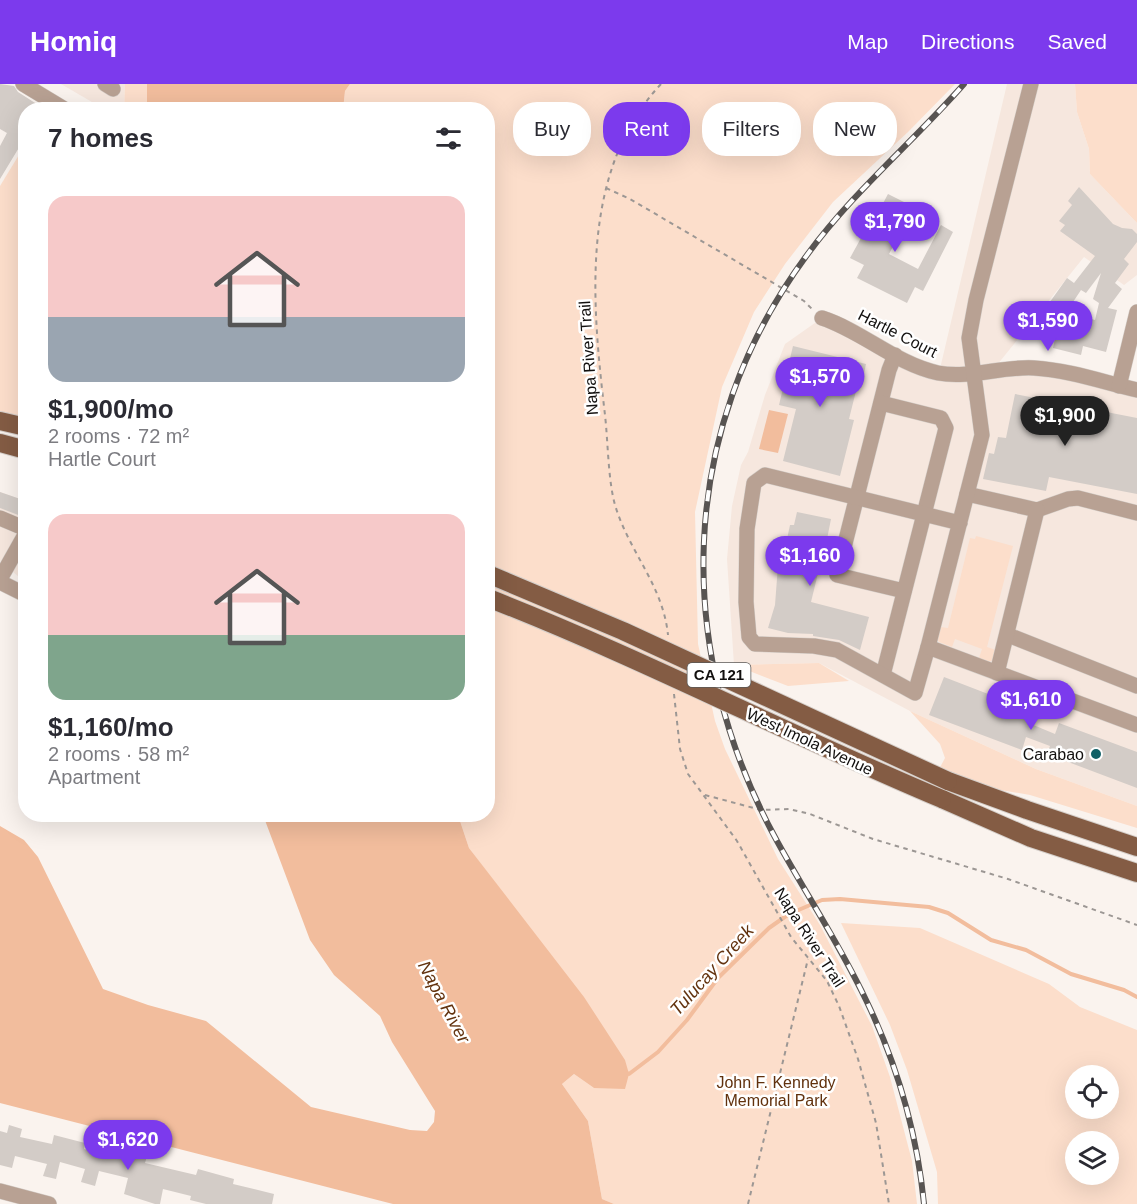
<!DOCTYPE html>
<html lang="en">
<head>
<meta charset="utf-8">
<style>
  :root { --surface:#fff; --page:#f2f2f3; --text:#2b2b33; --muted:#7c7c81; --accent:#7c3aed }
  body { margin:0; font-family:Helvetica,sans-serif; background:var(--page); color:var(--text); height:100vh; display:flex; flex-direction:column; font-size:22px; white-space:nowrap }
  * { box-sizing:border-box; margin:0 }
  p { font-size:20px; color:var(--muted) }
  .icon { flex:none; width:33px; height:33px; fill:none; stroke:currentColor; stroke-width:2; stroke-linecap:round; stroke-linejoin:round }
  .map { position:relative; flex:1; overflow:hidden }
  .sheet { position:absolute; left:18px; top:18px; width:477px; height:720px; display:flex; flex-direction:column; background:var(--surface); border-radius:24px; box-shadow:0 6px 24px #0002 }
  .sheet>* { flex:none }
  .top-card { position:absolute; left:513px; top:18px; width:534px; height:54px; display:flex; gap:12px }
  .controls { position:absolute; left:1065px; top:981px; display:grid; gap:12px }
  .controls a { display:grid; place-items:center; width:54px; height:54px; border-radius:50%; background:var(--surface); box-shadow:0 6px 24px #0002; font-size:30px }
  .price { position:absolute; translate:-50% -51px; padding:0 14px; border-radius:21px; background:var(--accent); color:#fff; font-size:20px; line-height:39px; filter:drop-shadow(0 2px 3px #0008) }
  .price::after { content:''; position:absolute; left:50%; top:36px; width:18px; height:14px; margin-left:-9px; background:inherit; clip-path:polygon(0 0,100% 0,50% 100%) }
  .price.on { background:#222; color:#fff }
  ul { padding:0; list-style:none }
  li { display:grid; align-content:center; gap:12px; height:318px; padding:0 30px }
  li span { display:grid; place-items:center; height:186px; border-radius:18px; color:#555 }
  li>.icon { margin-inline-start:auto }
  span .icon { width:108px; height:108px; fill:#fffc; stroke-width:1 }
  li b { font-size:26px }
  h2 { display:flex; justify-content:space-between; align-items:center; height:72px; padding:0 30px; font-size:26px }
  .pill { padding:0 21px; border-radius:24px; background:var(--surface); box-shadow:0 6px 24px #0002; font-size:21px; line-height:54px }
  .pill.on { background:var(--accent); color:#fff }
  header { display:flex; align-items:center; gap:36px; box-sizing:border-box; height:84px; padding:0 30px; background:var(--accent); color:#fff }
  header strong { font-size:28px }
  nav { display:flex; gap:33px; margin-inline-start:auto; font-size:21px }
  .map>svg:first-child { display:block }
  .built { fill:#f6e7de }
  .green { fill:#fcdecb; fill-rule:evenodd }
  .water { fill:#f2bd9d }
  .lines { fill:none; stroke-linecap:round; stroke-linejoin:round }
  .stream { stroke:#f2bd9d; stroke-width:4 }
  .building { fill:#d3ccc7; fill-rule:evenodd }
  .minor-casing { stroke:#d5cfca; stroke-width:16 }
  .major-casing { stroke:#d5cfca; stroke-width:20 }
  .path { stroke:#9c9794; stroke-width:2; stroke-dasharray:4.5 4.5; stroke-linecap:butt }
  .minor { stroke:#b8a193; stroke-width:15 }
  .major { stroke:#845c44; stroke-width:18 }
  .rail-casing { stroke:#585452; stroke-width:6 }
  .rail { stroke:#fff; stroke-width:4; stroke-dasharray:11; stroke-linecap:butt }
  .major-bridge-casing { stroke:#d5cfca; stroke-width:20; stroke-linecap:butt }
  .major-bridge { stroke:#845c44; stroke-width:18 }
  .poi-dot { fill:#116167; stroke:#fff; stroke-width:2 }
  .labels { text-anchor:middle; stroke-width:5; stroke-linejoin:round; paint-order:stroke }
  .shield { fill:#fff; stroke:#595857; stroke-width:1.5 }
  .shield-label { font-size:15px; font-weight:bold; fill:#12100f }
  .street-label { font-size:16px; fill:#12100f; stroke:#fff }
  .poi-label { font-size:16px; fill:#12100f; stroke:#fff; text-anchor:end }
  .park-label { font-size:16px; fill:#61310d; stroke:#fff }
  .water-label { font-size:18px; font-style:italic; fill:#63330f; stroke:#fff }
</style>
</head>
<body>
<header>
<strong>Homiq</strong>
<nav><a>Map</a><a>Directions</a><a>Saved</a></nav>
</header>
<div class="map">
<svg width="1137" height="1120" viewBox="0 0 1137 1120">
  <rect width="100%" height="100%" fill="#faf3ee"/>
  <g class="built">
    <path d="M61,0H125L124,25H104Z"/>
    <path d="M1007,0H1075L1077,28L1089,65L1090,90L1137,139V191L1124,201L1084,173L993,286L1031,284L1137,306V722L1036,685L910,627L819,579L734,581L727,475L732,422L741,381L748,368L765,311L785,260L822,234L939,289Z"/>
    <path d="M0,408L25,417V498L0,477Z"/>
  </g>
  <g class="green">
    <path d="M125,0H147V25L124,26Z"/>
    <path d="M350,0H955L908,48L833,118L785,180L754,228L722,303L695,428L698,560L715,637L725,665L778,775L820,841L872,942L890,993L912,1077L917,1120H614L602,1115L588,1037L562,1000L574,990L594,1004L524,837L469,764L458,731L488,730V26H343L345,7Z"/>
    <path d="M1075,0H1137V139L1090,90L1089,65L1077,28Z"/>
    <path d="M25,61V343L0,337V102Z"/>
    <path d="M976,452L1013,462L987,563L996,566L994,576L988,578L979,574L982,565L955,555L952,563L939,558L936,554L940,543L948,544L970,454L975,455Z"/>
    <path d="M819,579L849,597L788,602L734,581Z"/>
    <path d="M910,627L1036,685L1137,722V744L1030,711L948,697L936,691L945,674L940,660Z"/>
    <path d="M841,839L920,844L1049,900L1080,923L1137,946V1120H938L937,1088L907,986L890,941ZM1076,992H1108V1024H1076ZM1076,1058H1108V1090H1076Z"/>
  </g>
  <g class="water">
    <path d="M147,0H350L345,7L343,26L147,25Z"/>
    <path d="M769,326L788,330L778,369L759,365Z"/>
    <path d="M263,731H458L469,764L584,913L625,976L629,990L625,1005L594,1004L574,990L562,1000L588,1037L602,1115L614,1120H393L0,1019V742L24,756L38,773L103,905L148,921L206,937L311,1023L410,1046L427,1047L434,1038L435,1027L392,958L380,932L334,891L310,856Z"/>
  </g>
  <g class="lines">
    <path class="stream" d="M627,989L629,990L658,968L687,936L718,894L769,844L789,830L822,816L840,815L929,823L948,829L991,856L1026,866L1071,890L1124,906L1137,913"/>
  </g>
  <g class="building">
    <path d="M0,0L14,2L18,8L46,26H26V52L0,95V62L7,49L0,45Z"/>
    <path d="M1079,103L1113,140L1122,144L1132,145L1137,150V158L1124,175L1129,180L1115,199L1122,205L1108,224L1117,226L1106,268L1083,262L1081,271L1053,264L1055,254L1035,239L1067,194L1074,199L1095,172L1060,147L1065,141L1059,137L1072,121L1068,117ZM1101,189L1093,215L1099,219L1095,236L1088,234L1083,252L1059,246L1073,227L1069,224L1081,206L1086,209Z"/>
    <path d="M888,110L914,123L889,170L918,185L941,141L953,148L923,207L915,203L907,219L857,194L864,181L850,174L861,154L864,155Z"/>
    <path d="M793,262L866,280L861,304L857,303L849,335L854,336L840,392L783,377L796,325L779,321Z"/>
    <path d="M1015,310L1137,334V410L1049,393L1046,407L983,395L989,369L994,370L998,353L1006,354Z"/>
    <path d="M0,408L26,417V434L0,424Z"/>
    <path d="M797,428L831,435L827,455L835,457L830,480L821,477L811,518L869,533L860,566L839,556L813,552V550L788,549L768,544L775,521L779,468L784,469L790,441H794Z"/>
    <path d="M944,593L1035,628L1031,640L1055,650L1059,639L1137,668V704L1047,670L1050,662L1026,653L1022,666L929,631Z"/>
    <path d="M9,1041L22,1045L20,1053L52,1060L54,1051L85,1059L84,1065L112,1073L115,1064L147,1072L145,1079L196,1091L198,1085L234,1095L233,1100L274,1110L272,1120H206L190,1116L191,1112L163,1105L160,1120H155L124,1110L128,1094L99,1087L95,1102L81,1098L85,1085L60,1078L56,1095L43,1092L47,1080L15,1072L12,1084L0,1081V1047L7,1049Z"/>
  </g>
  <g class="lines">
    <g class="minor-casing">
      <g id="minor">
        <path d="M23,0L66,26"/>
        <path d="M105,0L113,5"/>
        <path d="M822,234C862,247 896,280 938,289C969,295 1002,282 1034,284C1068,286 1103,298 1137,306"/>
        <path d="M895,271L889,286L837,491L904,507"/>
        <path d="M1119,302L1137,228"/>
        <path d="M881,319L941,334L946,344L883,591"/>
        <path d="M967,410L1037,426L1068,415L1078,414L1137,429"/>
        <path d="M0,434L26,445"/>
        <path d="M960,439L765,391L754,399L747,445L746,518L749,553L755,560L814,562L837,566L915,609L928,563L982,351L969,254L976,216L1031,0"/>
        <path d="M0,495L26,449"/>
        <path d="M0,498L26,511"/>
        <path d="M1008,551L1137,602"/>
        <path d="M928,563L1137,641"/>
        <path d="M997,589L1037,426"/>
        <path d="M0,1107L49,1120"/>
      </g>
    </g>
    <g class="major-casing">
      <g id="major">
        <path d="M0,337L26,343"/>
        <path d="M0,359L26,366"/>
        <path d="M948,697L1027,726L1137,763"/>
        <path d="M942,715L1031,754L1137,789"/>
      </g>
    </g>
    <g class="path">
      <path d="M661,0C579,88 592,220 605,331C608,357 608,396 615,421C629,468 663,501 668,551"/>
      <path d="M606,104L630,115L804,217L812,225"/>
      <path d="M674,610L680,665L688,690L737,757L791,853L827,897L839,922L858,975L876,1039L889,1120"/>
      <path d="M705,711L761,726L789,725L810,730L873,755L1008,795L1137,841"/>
      <path d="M748,1120L808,875"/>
    </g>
    <use href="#minor" class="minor"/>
    <use href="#major" class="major"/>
    <g class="rail-casing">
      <path id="rail" d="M924,1120C917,1049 897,980 866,916C840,861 806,810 777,757C673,567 676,348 807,171C853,108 913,58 964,0"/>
    </g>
    <use href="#rail" class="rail"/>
    <g class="major-bridge-casing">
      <g id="major-bridge">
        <path d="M488,490L623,547L948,697"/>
        <path d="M488,514C642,574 789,651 942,715"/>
      </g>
    </g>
    <use href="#major-bridge" class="major-bridge"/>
  </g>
  <circle class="poi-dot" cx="1096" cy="670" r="6"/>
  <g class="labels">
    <rect class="shield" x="687.5" y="579" width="63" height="24" rx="4.5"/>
    <g class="shield-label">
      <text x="719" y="596">CA 121</text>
    </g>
    <g class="street-label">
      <text transform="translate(898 249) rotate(27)" y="6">Hartle Court</text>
      <text transform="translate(588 274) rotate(-94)" y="6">Napa River Trail</text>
      <text transform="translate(810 657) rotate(25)" y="6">West Imola Avenue</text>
      <text transform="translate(810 853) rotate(57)" y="6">Napa River Trail</text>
    </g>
    <g class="poi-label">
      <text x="1084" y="676">Carabao</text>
    </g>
    <g class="park-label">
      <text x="776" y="1004">John F. Kennedy<tspan x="776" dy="18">Memorial Park</tspan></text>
    </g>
    <g class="water-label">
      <text transform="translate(712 886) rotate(-48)" y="6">Tulucay Creek</text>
      <text transform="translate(444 918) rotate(62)" y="6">Napa River</text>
    </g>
  </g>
</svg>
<div class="controls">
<a><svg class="icon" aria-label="locate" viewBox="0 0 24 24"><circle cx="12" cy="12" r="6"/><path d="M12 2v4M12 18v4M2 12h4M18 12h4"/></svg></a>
<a><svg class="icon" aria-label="layers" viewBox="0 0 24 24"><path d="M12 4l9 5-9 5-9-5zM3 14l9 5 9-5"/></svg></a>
</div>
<b class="price" style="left:895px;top:169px">$1,790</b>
<b class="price" style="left:1048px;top:268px">$1,590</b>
<b class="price" style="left:820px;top:324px">$1,570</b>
<b class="price on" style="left:1065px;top:363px">$1,900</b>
<b class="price" style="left:810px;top:503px">$1,160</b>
<b class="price" style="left:1031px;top:647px">$1,610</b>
<b class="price" style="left:128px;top:1087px">$1,620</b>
<div class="top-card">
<a class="pill">Buy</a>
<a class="pill on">Rent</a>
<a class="pill">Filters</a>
<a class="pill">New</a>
</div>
<section class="sheet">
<h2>7 homes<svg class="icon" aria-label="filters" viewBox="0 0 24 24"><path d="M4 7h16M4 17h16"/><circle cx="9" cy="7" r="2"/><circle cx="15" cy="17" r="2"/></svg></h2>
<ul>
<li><span style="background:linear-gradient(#f6c9c9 65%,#9aa5b1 0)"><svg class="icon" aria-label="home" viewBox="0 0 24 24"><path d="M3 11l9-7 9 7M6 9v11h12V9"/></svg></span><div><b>$1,900/mo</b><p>2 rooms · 72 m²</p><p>Hartle Court</p></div></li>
<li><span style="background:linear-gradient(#f6c9c9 65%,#7fa58c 0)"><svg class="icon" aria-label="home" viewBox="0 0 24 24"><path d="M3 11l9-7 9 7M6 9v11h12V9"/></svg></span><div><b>$1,160/mo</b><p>2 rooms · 58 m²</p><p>Apartment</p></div></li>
</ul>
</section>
</div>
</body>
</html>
